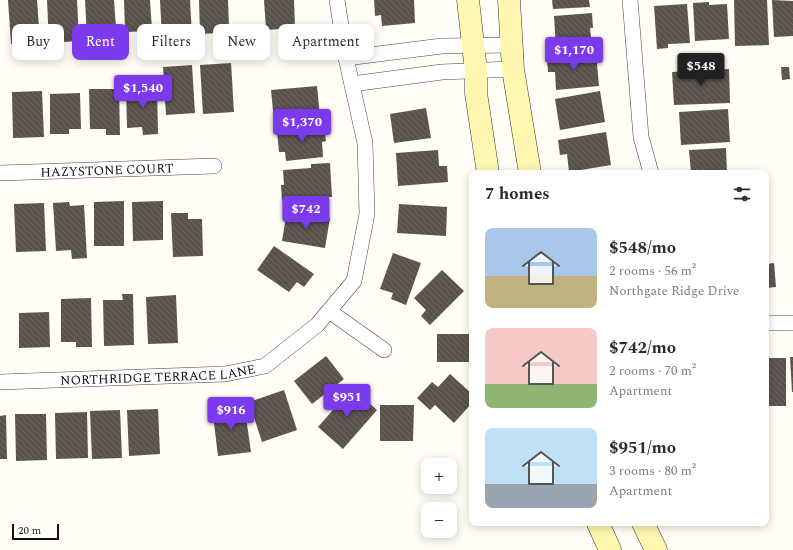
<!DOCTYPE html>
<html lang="en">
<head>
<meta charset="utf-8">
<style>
  :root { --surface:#fff; --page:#f7f7f7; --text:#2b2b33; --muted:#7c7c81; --accent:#7c3aed }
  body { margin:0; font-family:Spectral,serif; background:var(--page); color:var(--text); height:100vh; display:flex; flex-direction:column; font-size:15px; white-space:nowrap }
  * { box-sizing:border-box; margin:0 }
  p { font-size:13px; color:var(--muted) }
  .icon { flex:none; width:22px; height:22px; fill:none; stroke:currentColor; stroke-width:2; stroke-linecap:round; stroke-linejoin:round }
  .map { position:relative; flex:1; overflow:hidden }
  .panel { position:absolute; left:469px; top:170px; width:300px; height:356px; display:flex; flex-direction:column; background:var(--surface); border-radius:8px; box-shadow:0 2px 10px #0003 }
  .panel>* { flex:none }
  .top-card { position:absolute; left:12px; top:24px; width:380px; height:36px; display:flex; gap:8px }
  .tools { position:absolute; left:421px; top:458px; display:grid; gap:8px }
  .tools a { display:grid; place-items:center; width:36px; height:36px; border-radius:8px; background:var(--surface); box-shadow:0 2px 10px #0003; font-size:20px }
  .scale { position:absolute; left:12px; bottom:10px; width:47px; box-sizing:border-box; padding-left:4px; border:2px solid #111; border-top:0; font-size:11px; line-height:14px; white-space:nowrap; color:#111; -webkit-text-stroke:3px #fff; paint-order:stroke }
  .price { position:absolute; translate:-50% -34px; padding:0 9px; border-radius:4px; background:var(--accent); color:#fff; font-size:13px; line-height:26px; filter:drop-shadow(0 1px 2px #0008) }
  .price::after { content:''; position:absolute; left:50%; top:24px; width:12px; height:9px; margin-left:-6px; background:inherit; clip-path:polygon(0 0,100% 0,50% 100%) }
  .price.current { background:#222; color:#fff }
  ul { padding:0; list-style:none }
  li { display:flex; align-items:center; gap:12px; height:100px; padding:0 16px }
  li span { display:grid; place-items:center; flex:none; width:112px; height:80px; border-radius:8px; color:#555 }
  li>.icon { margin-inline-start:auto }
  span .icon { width:48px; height:48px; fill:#fffc; stroke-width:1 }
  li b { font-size:17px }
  h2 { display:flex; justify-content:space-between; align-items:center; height:48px; padding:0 16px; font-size:17px }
  .pill { padding:0 14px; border-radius:8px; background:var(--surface); box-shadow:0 2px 10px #0003; font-size:14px; line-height:36px }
  .pill.current { background:var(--accent); color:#fff }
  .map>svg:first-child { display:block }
  .building { fill:url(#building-back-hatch) }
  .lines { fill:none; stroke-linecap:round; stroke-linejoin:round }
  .minor-casing { stroke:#444; stroke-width:16 }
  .secondary-casing { stroke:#333; stroke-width:23 }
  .minor { stroke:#fff; stroke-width:15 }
  .secondary { stroke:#fff6b0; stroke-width:22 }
  .labels { text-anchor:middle; stroke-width:4; stroke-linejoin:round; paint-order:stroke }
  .street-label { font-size:13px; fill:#111; stroke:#fff }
</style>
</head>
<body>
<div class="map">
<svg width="793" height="550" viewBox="0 0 793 550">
  <defs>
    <pattern id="building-back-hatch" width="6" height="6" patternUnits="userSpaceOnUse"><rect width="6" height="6" fill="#5a524d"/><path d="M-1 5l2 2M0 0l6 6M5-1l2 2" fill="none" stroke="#6d6662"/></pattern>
  </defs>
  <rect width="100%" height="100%" fill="#fffdf5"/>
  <g class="building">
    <path d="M8,0H37L40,42L11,44Z"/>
    <path d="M47,0H77L79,41L49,43Z"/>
    <path d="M85,0H114L117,42L104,43V37L87,38Z"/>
    <path d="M124,0H150L152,31L125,32Z"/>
    <path d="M160,0H190L192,36L162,38Z"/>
    <path d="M199,0H228L229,28H218V33L200,34Z"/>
    <path d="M264,0H294L295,28L266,30Z"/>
    <path d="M374,0H414L415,23L382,26L381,15L375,16Z"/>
    <path d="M552,0H589L590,7L553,9Z"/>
    <path d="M734,0H767L769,45L735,46Z"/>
    <path d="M772,0L793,1V36L774,37Z"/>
    <path d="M709,2V5L727,4L729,39L695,41L693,3Z"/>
    <path d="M687,4L690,43L668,44V48L657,49L654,6Z"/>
    <path d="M592,13L593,28H590L592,47L556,49L554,16Z"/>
    <path d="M596,53L599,86L556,90L555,72H548L547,57Z"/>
    <path d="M231,63L234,112L203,114L200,65Z"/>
    <path d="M192,65L195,113L166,115L163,67Z"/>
    <path d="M781,67H789L790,79L782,80Z"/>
    <path d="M729,69L730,103L674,105L672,72Z"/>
    <path d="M317,86L320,117L274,121L271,90Z"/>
    <path d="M157,87L158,134L143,135L142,127L127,128L126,88Z"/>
    <path d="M89,89H119L120,135H106V129H90Z"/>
    <path d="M42,91L44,137L13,138L12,92Z"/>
    <path d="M600,91L605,122L560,130L555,99Z"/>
    <path d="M80,93L81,129H69V134H50V94Z"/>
    <path d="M426,108L431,138L394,143L390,114Z"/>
    <path d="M728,109L730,142L681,145L679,112Z"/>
    <path d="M324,127L326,141L322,142L323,157L286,161L285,152H279L277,131Z"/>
    <path d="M606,132L611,165L569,172L567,154L560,155L558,140Z"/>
    <path d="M726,148L727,173H691L689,150Z"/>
    <path d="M438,150L439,166H447L448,182L398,186L396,153Z"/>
    <path d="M330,163L332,197L282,201L281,185H284L283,170L311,168V164Z"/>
    <path d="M124,201V246H94V202Z"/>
    <path d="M163,201V240L133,241L132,202Z"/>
    <path d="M69,202L70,206L84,205L87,258L72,259L71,250L56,251L53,203Z"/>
    <path d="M44,203L46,251L16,252L14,204Z"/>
    <path d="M399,204L447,207L446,236L397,233Z"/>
    <path d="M287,211L330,218L325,248L282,241Z"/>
    <path d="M171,213H188V219H202L203,256L173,257Z"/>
    <path d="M274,246L314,274L304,287L297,282L289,292L257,270Z"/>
    <path d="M393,253L421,263L406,305L391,299L393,293L380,289Z"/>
    <path d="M774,263L776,287L766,288V264Z"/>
    <path d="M442,270L464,291L430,325L421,316L426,310L414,298Z"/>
    <path d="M122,294H133L134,345L104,346L103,300H123Z"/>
    <path d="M176,295L178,343L148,344L146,297Z"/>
    <path d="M91,298L92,347H76V342H61V299Z"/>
    <path d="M49,312L50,347L19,348V313Z"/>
    <rect x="437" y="334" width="35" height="28"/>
    <path d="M326,356L344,379L312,404L294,381Z"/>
    <path d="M790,357H793V392H792Z"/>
    <rect x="766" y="358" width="20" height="48"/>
    <path d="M450,374L472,394V403L454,423L435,405L430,410L417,398L432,382L438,387Z"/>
    <path d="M350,386L377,410L343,449L318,427L340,402L338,400Z"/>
    <path d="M284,390L297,430L262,442L249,402Z"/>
    <path d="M228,405L230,412L245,410L251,452L218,456L212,407Z"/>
    <path d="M380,405H414L413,441H380Z"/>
    <path d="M158,409L160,454L129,456L127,410Z"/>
    <path d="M120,410L122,458L92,459L90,411Z"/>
    <path d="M87,412L88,458L56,459L55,413Z"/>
    <path d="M15,414H46L47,460L16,461Z"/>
    <path d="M6,415L7,459H0V416Z"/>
  </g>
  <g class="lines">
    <g class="minor-casing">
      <g id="minor">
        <path d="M630,0L641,137L651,173"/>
        <path d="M346,58L442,46L512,45"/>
        <path d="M352,84L442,72L513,69"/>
        <path id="s1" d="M0,173L214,166"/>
        <path d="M329,311L384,350"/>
        <path d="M766,323H793"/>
        <path id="s2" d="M0,382L225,374L265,366L317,325L354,281L367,214L365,143L346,58L337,0"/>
      </g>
    </g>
    <g class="secondary-casing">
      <g id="secondary">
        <path d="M468,0L476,71V93L488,173"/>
        <path d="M509,0L513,69L530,173"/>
        <path d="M598,523L610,550"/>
        <path d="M643,523L656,550"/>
      </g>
    </g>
    <use href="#minor" class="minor"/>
    <use href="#secondary" class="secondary"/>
  </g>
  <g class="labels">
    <g class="street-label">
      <text dy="5" stroke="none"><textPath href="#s1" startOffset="107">HAZYSTONE COURT</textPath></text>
      <text dy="5" stroke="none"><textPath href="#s2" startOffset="158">NORTHRIDGE TERRACE LANE</textPath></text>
    </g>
  </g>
</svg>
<div class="tools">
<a>+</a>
<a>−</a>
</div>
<div class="scale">20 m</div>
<b class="price" style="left:574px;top:71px">$1,170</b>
<b class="price current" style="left:701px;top:87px">$548</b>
<b class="price" style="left:143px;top:109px">$1,540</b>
<b class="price" style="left:302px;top:143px">$1,370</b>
<b class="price" style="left:306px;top:230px">$742</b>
<b class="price" style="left:347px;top:418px">$951</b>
<b class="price" style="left:231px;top:431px">$916</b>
<div class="top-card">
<a class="pill">Buy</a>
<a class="pill current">Rent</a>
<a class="pill">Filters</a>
<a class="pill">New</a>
<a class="pill">Apartment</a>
</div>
<section class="panel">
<h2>7 homes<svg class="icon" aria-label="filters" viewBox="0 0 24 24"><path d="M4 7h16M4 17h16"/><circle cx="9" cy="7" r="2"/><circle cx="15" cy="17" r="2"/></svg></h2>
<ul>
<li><span style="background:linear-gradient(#a9c7e8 60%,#c2b280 0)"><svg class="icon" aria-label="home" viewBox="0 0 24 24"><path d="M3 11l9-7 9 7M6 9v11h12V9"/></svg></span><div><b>$548/mo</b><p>2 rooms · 56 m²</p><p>Northgate Ridge Drive</p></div></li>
<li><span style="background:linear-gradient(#f6c9c9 70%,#8fb573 0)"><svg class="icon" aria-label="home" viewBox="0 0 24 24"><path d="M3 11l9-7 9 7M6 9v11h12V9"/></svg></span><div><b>$742/mo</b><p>2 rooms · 70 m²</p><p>Apartment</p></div></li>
<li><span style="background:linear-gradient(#bfe0f5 70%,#9aa5b1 0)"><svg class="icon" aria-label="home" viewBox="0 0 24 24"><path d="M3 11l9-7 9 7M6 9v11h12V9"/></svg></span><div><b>$951/mo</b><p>3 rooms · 80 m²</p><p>Apartment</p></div></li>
</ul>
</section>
</div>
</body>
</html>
